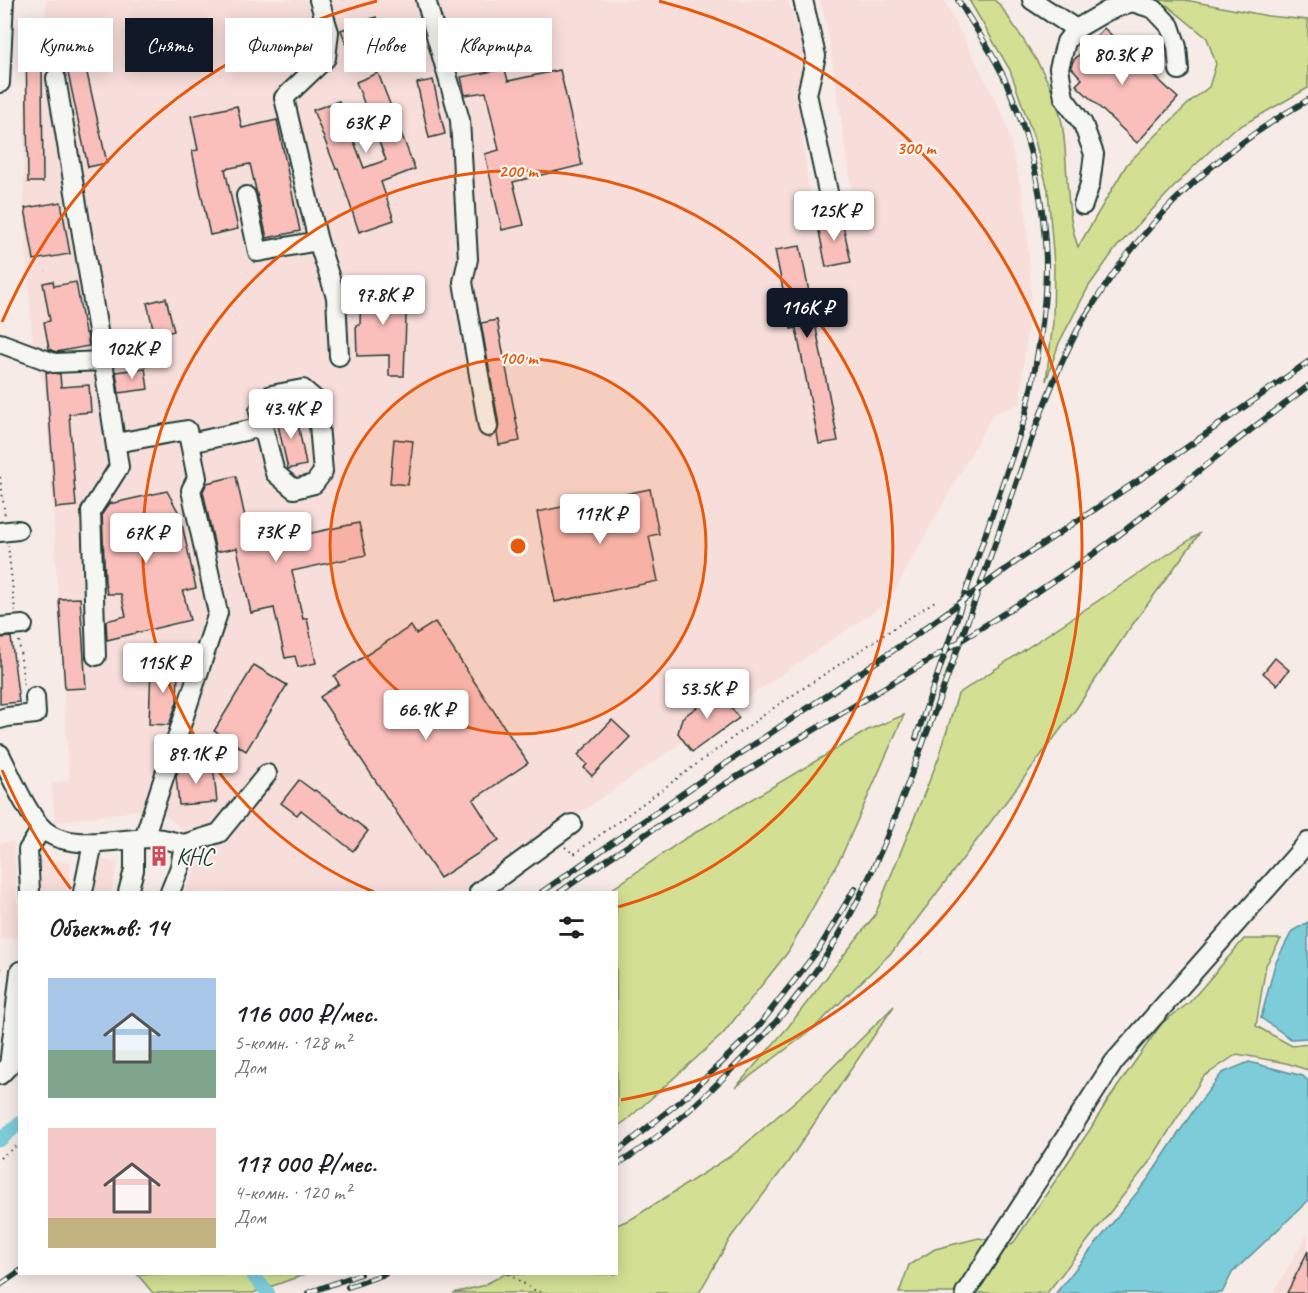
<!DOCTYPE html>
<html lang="ru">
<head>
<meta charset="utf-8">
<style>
  :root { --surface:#fff; --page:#f6f6f6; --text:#202124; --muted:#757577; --accent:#111827 }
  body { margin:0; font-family:Caveat,sans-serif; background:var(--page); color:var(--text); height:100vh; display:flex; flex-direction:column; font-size:22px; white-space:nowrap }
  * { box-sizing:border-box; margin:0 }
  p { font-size:20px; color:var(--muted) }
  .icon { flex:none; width:33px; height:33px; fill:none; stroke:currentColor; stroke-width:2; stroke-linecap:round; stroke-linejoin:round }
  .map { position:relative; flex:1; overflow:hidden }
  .side { position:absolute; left:18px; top:891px; width:600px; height:384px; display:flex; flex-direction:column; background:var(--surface); border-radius:0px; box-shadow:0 3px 15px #0003 }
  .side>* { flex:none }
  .hud { position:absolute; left:18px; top:18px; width:600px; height:54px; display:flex; gap:12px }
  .price { position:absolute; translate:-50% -51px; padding:0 14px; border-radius:6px; background:#fff; color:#222; font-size:20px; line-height:39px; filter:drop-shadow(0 2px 3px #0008) }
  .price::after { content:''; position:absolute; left:50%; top:36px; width:18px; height:14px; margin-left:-9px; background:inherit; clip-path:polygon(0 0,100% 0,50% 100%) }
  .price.active { background:var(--accent); color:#fff }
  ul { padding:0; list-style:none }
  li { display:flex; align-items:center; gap:18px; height:150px; padding:0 30px }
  li span { display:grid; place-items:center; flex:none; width:168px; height:120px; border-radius:0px; color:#555 }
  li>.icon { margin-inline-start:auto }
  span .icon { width:72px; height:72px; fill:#fffc; stroke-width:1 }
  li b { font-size:26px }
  h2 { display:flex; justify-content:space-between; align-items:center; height:72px; padding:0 30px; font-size:26px }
  .pill { padding:0 21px; border-radius:0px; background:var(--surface); box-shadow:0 3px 15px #0003; font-size:21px; line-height:54px }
  .pill.active { background:var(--accent); color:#fff }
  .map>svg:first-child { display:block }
  .built { fill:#f8deda }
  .green { fill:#d3e094; stroke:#798e64; stroke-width:1.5 }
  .water { fill:#7dccda; stroke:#579398; stroke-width:1.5 }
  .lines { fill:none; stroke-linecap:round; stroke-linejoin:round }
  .canal { stroke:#7dccda; stroke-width:14 }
  .building { fill:#fbbfbb; stroke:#1f3d34; stroke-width:1.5 }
  .minor-casing { stroke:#1f3d34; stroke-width:22 }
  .path { stroke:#1f3d34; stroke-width:2; stroke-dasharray:1.5 4.5; stroke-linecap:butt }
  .minor { stroke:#f6f6f2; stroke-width:18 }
  .rail-casing { stroke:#1f3d34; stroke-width:6 }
  .rail { stroke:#f6f6f2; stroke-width:4; stroke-dasharray:11; stroke-linecap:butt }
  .ring { fill:none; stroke:#e8590c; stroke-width:3 }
  .labels { text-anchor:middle; stroke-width:4.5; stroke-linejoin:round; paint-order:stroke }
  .poi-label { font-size:24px; fill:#1f3d34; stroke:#f6f6f2; text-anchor:start }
  .centre { fill:#e8590c; stroke:#f6f6f2; stroke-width:3 }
  .ring-label { font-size:18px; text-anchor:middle; font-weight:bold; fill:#e8590c; stroke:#f6f6f2; stroke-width:4.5; stroke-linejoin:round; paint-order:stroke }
</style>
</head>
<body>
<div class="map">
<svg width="1308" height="1293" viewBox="0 0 1308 1293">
  <rect width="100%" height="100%" fill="#f7ebe7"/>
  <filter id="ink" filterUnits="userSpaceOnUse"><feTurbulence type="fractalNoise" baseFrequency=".0167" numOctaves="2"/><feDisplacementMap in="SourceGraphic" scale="12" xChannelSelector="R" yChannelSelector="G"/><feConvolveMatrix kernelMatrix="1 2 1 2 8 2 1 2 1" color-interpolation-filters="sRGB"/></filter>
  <g filter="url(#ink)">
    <g class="built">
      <path d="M46,0H788L807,53L798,102L812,214L854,205L828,33L820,0H944L1005,118L1026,211L1031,292L1020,404L993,414L889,601L464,892H185L203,848L157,808L55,822L51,783L69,780L45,386L35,364L31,323L23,197L26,39H45Z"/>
      <path d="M14,842L19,938L0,939V843Z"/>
      <path d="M93,857L118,863L111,892H84Z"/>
      <path d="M35,858L71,863L67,892H30Z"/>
      <path d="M1308,1233V1293H1273Z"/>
    </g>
    <g class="green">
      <path d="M969,0H994L1000,5C1024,41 1054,80 1062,123C1069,164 1064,208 1078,247L1127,164L1192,100L1209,87L1216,64L1207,38L1168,6L1150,0H1185L1268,16L1308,20V88L1230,132L1191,169L1116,248L1089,286L1059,343L1046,381L1053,322L1054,265L1048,190L1035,141L1010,70Z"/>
      <path d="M1200,533L1127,632L1076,709L893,951L814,1028L736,1087L788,1027L875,915L939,757L958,694Z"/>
      <path d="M904,715L842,855L788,952L722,1035L628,1119L617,1127L616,892H608L683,840L868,730Z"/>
      <path d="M1244,939H1281L1266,965L1256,1026L1292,1046L1308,1044V1070L1286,1063L1237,1054L1203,1077L1150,1161L1047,1293H899L909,1265L935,1249L979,1238L1012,1245L1091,1128L1106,1103L1162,1023L1189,1003Z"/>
      <path d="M894,1006L788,1162L731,1237L699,1293H453L482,1286L505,1274H616L617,1225L633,1218L734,1154L823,1077Z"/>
      <path d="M137,1274H306L253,1293H153Z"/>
    </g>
    <g class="water">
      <path d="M1308,922V1038L1291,1039L1261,1018L1275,964L1292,931Z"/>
      <path d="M1249,1062L1303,1076L1308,1081V1201L1232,1273L1222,1293H1056L1148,1179L1196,1107L1222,1073Z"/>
    </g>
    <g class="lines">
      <g class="canal">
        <path d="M0,1140L20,1123"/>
        <path d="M252,1274L268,1293"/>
      </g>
    </g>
    <g class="building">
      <path d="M376,17L385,39L362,48L363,51L350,55L341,30Z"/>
      <path d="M1104,28L1178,98L1137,143L1076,85L1082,79L1071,67L1073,61Z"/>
      <path d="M26,42H46L69,68L85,64L107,163L88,167L67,68L55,67L42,69L43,182H28Z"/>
      <path d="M505,69L508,81L560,70L582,165L513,182L524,225L502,230L485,154L499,150L486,92L465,95L461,77Z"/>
      <path d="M378,73L415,169L381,182L394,220L359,232L338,168L336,169L313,110L339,101L364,168L386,160L356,82Z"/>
      <path d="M433,80L445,134L429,138L417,83Z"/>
      <path d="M237,106L242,128L277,120L300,231L267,238L250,164L225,169L238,229L210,235L192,151L198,150L191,116Z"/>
      <path d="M61,202L70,254L34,260L25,208Z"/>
      <path d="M841,216L851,262L826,267L817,221Z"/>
      <path d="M800,246L838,441L819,444L796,328L791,329L775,250Z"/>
      <path d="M53,281L54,286L76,282L85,333H87L89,346L56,352L49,349L44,322L50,321L43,283Z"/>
      <path d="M361,287L407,289L404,376H389V355L357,356L356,325H360Z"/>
      <path d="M166,298L174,331L155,336L147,303Z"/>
      <path d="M497,320L520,441L499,445L497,433L499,425L481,323Z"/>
      <path d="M145,368L148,389L119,393L116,372Z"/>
      <path d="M46,372L60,374L61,387L89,385L91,412L69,414L76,506L56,508Z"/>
      <path d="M296,413L306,465L288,469L276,416Z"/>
      <path d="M394,439L413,441L408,485L390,483Z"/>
      <path d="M236,476L248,531L256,529L259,544L359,523L366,555L292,571L303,619L307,618L316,663L298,667L295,656L285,658L274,608L251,613L237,548L216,552L203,491L207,483Z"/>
      <path d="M650,489L659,534L649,536L658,581L555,602L537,512Z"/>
      <path d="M167,491L180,515L196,588L183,591L190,620L107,640L106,621L126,616L121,594H107L105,581L102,514L109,504Z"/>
      <path d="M80,598L86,688L65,689L59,599Z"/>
      <path d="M435,622L528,763L473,800L499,840L440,878L320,697L339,684L334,676L411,626L416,634Z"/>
      <path d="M11,637L19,702L0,704V638Z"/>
      <path d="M1275,658L1289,670L1277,685L1263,673Z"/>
      <path d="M254,665L287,685L246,751L214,731Z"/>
      <path d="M151,666L178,667L177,702L169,725L149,724Z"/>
      <path d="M726,686L733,695L726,700L739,718L692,752L678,733L682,718Z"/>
      <path d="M612,720L630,737L592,776L584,768L587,764L578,755Z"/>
      <path d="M213,764L217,802L179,805L176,776L179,768Z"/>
      <path d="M299,780L314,791L315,790L368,831L353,851L301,810L297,815L281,803Z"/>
      <path d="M1308,1251V1293H1287Z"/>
    </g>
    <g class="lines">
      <g class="minor-casing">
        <g id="minor">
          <path d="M319,0L329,32L326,58L284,98L318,241L336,297L339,356"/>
          <path d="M426,0L460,120L468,259L463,282L488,427"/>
          <path d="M803,0L816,56L807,94L828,192"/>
          <path d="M1032,0L1076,29"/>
          <path d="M56,78L103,361"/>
          <path d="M0,83L4,0"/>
          <path d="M246,196L258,252L318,241"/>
          <path d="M1083,205L1090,184L1094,154L1083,124L1064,98L1059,68L1066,42L1076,29L1107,11L1132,2L1154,9L1170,26L1177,47L1179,70"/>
          <path d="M0,343L54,363L103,361L119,467L91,511L96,656"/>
          <path d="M116,443L187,430L190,443L263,427L259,411L271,395L303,389L317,401L323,472L314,484L294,489L275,473L263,427"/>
          <path d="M0,532L18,530"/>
          <path d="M0,627L23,625"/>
          <path d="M0,719L7,717L36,714L35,697"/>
          <path d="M0,754C10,774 28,816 44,830C70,852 121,838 152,838C163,838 174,842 184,844L180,867L170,892"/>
          <path d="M144,838L218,613L191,490L197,478L190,443"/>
          <path d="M184,844L219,833L267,774"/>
          <path d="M30,892L28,850L42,828"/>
          <path d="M83,892L93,843"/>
          <path d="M128,892L134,870V839"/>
          <path d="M479,892L572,824"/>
          <path d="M0,1075L9,1066L20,971"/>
          <path d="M965,1293L1114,1062L1308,842"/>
        </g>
      </g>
      <g class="path">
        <path d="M0,477L5,516"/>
        <path d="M8,545L15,611"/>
        <path d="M19,641L24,686"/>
        <path d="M565,847L574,854L772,709L938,599"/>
        <path d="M0,969L5,972"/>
        <path d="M0,1158L20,1143"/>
        <path d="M508,1274L536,1291L547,1293"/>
      </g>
      <use href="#minor" class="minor"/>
      <g class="rail-casing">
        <g id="rail">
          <path d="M916,738L1025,418C1036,367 1046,316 1046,264C1045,205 1032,145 1010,91C997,59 976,29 958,0"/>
          <path d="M542,892L722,766L913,637L1017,561L1166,462L1308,362"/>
          <path d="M560,892C723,777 901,684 1067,572C1123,535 1173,491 1225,450C1252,428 1280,408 1308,386"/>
          <path d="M616,1153L690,1093L757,1028L819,949L855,888"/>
          <path d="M616,1165C652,1144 693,1108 723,1078C765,1037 804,992 835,942C871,882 896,816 920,751C951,669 980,586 1009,504C1029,447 1048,387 1076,333C1081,322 1089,311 1096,300C1150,214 1221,149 1308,100"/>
          <path d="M0,1285L20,1271"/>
          <path d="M348,1287L385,1274"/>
          <path d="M308,1293L360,1274"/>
        </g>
      </g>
      <use href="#rail" class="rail"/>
    </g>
  </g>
  <circle cx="518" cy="546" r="188" fill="#e8590c" fill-opacity=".12"/>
  <g class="ring">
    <circle cx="518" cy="546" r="188"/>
    <path d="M374 892A375 375 0 1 1 618 907"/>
    <path d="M71 889A563 563 0 0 1 2 770M2 322A563 563 0 0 1 377 1M659 1A563 563 0 0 1 621 1100"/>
  </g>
  <defs>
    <g id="building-bare" transform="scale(1.62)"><path d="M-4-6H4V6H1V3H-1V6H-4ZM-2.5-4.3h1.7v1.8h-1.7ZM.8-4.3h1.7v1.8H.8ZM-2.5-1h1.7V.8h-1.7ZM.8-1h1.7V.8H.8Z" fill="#d1495b" stroke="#f6f6f2" stroke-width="2.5" paint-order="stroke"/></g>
  </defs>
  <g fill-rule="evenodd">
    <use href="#building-bare" x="159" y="856"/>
  </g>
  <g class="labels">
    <g class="poi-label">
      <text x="176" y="864">КНС</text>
    </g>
  </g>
  <circle cx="518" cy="546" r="9" class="centre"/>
  <g class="ring-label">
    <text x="916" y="154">300 m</text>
    <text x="518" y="177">200 m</text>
    <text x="518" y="364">100 m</text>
  </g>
</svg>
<b class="price" style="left:1122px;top:86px">80.3K ₽</b>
<b class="price" style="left:366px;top:154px">63K ₽</b>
<b class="price" style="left:834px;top:242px">125K ₽</b>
<b class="price" style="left:383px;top:326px">97.8K ₽</b>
<b class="price active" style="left:807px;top:339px">116K ₽</b>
<b class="price" style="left:132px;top:380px">102K ₽</b>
<b class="price" style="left:291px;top:440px">43.4K ₽</b>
<b class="price" style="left:600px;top:545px">117K ₽</b>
<b class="price" style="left:276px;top:563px">73K ₽</b>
<b class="price" style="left:146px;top:564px">67K ₽</b>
<b class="price" style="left:163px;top:694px">115K ₽</b>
<b class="price" style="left:707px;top:720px">53.5K ₽</b>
<b class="price" style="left:426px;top:741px">66.9K ₽</b>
<b class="price" style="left:196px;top:785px">89.1K ₽</b>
<div class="hud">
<a class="pill">Купить</a>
<a class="pill active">Снять</a>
<a class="pill">Фильтры</a>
<a class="pill">Новое</a>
<a class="pill">Квартира</a>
</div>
<section class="side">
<h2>Объектов: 14<svg class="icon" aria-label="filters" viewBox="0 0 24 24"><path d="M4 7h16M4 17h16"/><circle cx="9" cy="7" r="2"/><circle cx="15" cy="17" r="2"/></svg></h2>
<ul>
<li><span style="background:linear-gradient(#a9c7e8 60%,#7fa58c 0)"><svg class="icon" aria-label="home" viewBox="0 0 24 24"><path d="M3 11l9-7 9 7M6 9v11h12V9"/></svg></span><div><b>116 000 ₽/мес.</b><p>5-комн. · 128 m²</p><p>Дом</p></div></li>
<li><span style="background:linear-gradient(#f6c9c9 75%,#c2b280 0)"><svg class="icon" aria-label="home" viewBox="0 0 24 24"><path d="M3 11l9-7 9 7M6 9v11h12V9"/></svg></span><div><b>117 000 ₽/мес.</b><p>4-комн. · 120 m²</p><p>Дом</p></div></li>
</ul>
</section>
</div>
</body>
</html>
